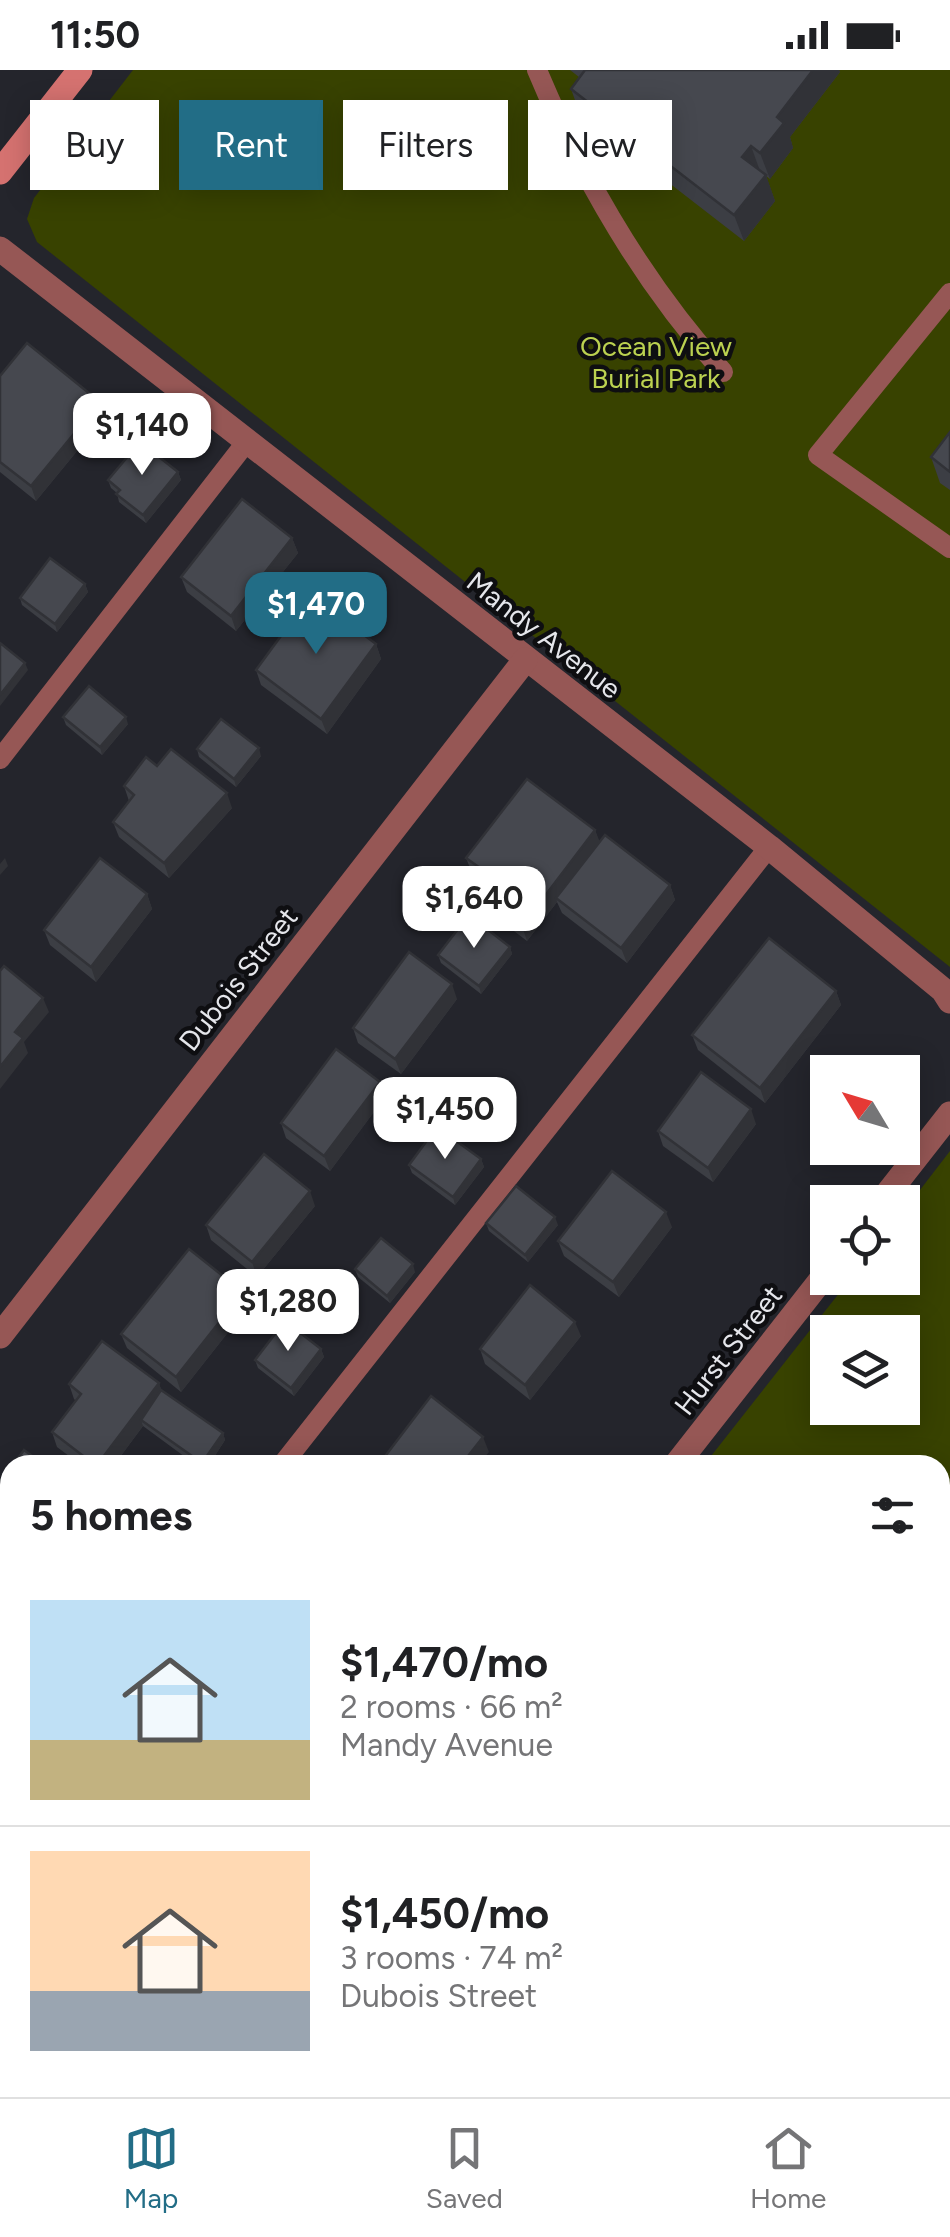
<!DOCTYPE html>
<html lang="en">
<head>
<meta charset="utf-8">
<style>
  :root { --surface:#fff; --page:#f2f2f2; --text:#202124; --muted:#757577; --line:#e0e0e0; --accent:#226d86 }
  body { margin:0; font-family:Figtree,sans-serif; background:var(--page); color:var(--text); height:100vh; display:flex; flex-direction:column; font-size:38px; white-space:nowrap }
  * { box-sizing:border-box; margin:0 }
  p { font-size:32px; color:var(--muted) }
  .icon { flex:none; width:55px; height:55px; fill:none; stroke:currentColor; stroke-width:2; stroke-linecap:round; stroke-linejoin:round }
  .map { position:relative; flex:1; overflow:hidden }
  .details { position:absolute; left:0px; top:1385px; width:950px; height:642px; display:flex; flex-direction:column; background:var(--surface); border-radius:30px 30px 0 0; box-shadow:0 5px 25px #0003 }
  .details>* { flex:none }
  .top-card { position:absolute; left:30px; top:30px; width:890px; height:90px; display:flex; gap:20px }
  .needle { width:65px; rotate:308deg }
  .tools { position:absolute; left:810px; top:985px; display:grid; gap:20px }
  .tools a { display:grid; place-items:center; width:110px; height:110px; border-radius:0px; background:var(--surface); box-shadow:0 5px 25px #0003; font-size:50px }
  .price { position:absolute; translate:-50% -85px; padding:0 22px; border-radius:20px; background:#fff; color:#222; font-size:32px; line-height:65px; filter:drop-shadow(0 2px 5px #0008) }
  .price::after { content:''; position:absolute; left:50%; top:60px; width:30px; height:22px; margin-left:-15px; background:inherit; clip-path:polygon(0 0,100% 0,50% 100%) }
  .price.active { background:var(--accent); color:#fff }
  ul { padding:0; list-style:none }
  li { display:flex; align-items:center; gap:30px; height:250px; padding:0 30px }
  li+li { border-top:2px solid var(--line) }
  li span { display:grid; place-items:center; flex:none; width:280px; height:200px; border-radius:0px; color:#555 }
  li>.icon { margin-inline-start:auto }
  span .icon { width:120px; height:120px; fill:#fffc; stroke-width:1 }
  li b { font-size:42px }
  h2 { display:flex; justify-content:space-between; align-items:center; height:120px; padding:0 30px; font-size:42px }
  .chip { padding:0 35px; border-radius:0px; background:var(--surface); box-shadow:0 5px 25px #0003; font-size:35px; line-height:90px }
  .chip.active { background:var(--accent); color:#fff }
  .status { display:flex; justify-content:space-between; align-items:center; height:70px; padding:0 50px; background:var(--surface); direction:ltr }
  .status svg { height:28px; fill:currentColor }
  .menu { display:flex; justify-content:space-around; align-items:center; height:140px; border-top:2px solid var(--line); background:var(--surface); font-size:28px; color:var(--muted) }
  .menu a { display:grid; justify-items:center; gap:5px }
  .menu .active { color:var(--accent) }
  .map>svg:first-child { display:block }
  .green { fill:#384200; fill-rule:evenodd }
  .lines { fill:none; stroke-linecap:round; stroke-linejoin:round }
  .lane { stroke:#965755; stroke-width:20 }
  .street { stroke:#965755; stroke-width:25 }
  .secondary { stroke:#d57270; stroke-width:25 }
  .wall { fill:#3c3e44 }
  .shaded-wall { fill:#313237 }
  .building { fill:#46484f; stroke:#313237; stroke-width:2.5 }
  .labels { text-anchor:middle; stroke-width:9; stroke-linejoin:round; paint-order:stroke }
  .park-label { font-size:28px; fill:#bbd150; stroke:#0e0e11 }
  .street-label { font-size:28px; fill:#e5e6eb; stroke:#0e0e11 }
</style>
</head>
<body>
<div class="status"><b>11:50</b><svg viewBox="0 0 49 12"><path d="M0 12V9h3v3zM5 12V6h3v6zM10 12V3h3v9zM15 12V0h3v12zM26 1h20v11H26zM47 4h2v5h-2z"/></svg></div>
<div class="map">
<svg width="950" height="2027" viewBox="0 0 950 2027">
  <rect width="100%" height="100%" fill="#24252c"/>
  <g class="green">
    <path d="M133,0H950V897L37,172L27,149L34,128Z"/>
    <path d="M950,1081V2027H216L218,2018H940V1395H704L851,1208H902L903,1142ZM828,1262H902V1338H828Z"/>
  </g>
  <g class="lines">
    <g class="lane">
      <path d="M537,0C583,110 644,214 723,302"/>
      <path d="M950,223L818,385L950,478"/>
      <path d="M0,689L248,370"/>
      <path d="M282,1395L769,777"/>
      <path d="M940,1676L950,1664"/>
      <path d="M0,1758L10,1745"/>
      <path d="M662,2027L668,2018"/>
    </g>
    <g class="street">
      <path d="M0,179L769,777L943,920L950,931"/>
      <path d="M881,1132L950,1044"/>
      <path d="M0,1266L525,590"/>
      <path d="M676,1395L828,1201"/>
      <path d="M0,1926L10,1934"/>
      <path d="M117,2018L129,2027"/>
      <path d="M182,2027L190,2018"/>
    </g>
    <path class="secondary" d="M0,102L80,0"/>
  </g>
  <g class="wall">
    <path d="M570,0H839L840,2L790,67L793,78L770,109L766,106L775,131L744,171L580,44L571,19L579,7Z"/>
    <path d="M0,306L100,332L105,347L36,431L0,402Z"/>
    <path d="M950,362V420L940,413L931,387Z"/>
    <path d="M178,402L181,410L146,453L119,432L117,423L111,418L108,410Z"/>
    <path d="M292,468L298,483L236,561L187,522L181,507Z"/>
    <path d="M85,514L88,522L57,562L22,535L20,528Z"/>
    <path d="M376,574L381,589L327,664L261,615L256,600Z"/>
    <path d="M63,647L128,654L102,685L66,655Z"/>
    <path d="M197,679L261,686L236,717L199,687Z"/>
    <path d="M157,696L232,738L169,808L119,767L113,752L129,731L124,716Z"/>
    <path d="M595,760L599,772L670,815L675,830L627,893L562,843L557,832L527,871L476,832L471,817L478,808L472,803L466,788Z"/>
    <path d="M147,824L152,839L96,912L50,875L44,860Z"/>
    <path d="M510,877L512,884L481,924L441,893L438,885Z"/>
    <path d="M836,921L841,935L765,1033L698,980L692,965Z"/>
    <path d="M457,929L401,1004L358,973L353,958Z"/>
    <path d="M385,1027L330,1101L286,1068L281,1053Z"/>
    <path d="M756,1054L713,1112L663,1076L658,1061Z"/>
    <path d="M481,1089L484,1097L455,1135L412,1103L409,1095Z"/>
    <path d="M315,1136L257,1207L211,1170L206,1155Z"/>
    <path d="M486,1153L558,1155L528,1192L489,1161Z"/>
    <path d="M672,1157L619,1227L564,1186L558,1171Z"/>
    <path d="M355,1199L415,1202L390,1233L358,1207Z"/>
    <path d="M243,1222L248,1237L181,1322L127,1278L121,1264Z"/>
    <path d="M581,1266L530,1330L485,1294L480,1279Z"/>
    <path d="M321,1279L324,1287L294,1326L258,1298L255,1290Z"/>
    <path d="M159,1313L161,1320L223,1363L225,1370L209,1395H196L143,1356L114,1395H81L57,1377L52,1362L76,1331L74,1329L69,1314Z"/>
    <path d="M10,1399V1495L0,1488V1412Z"/>
  </g>
  <g class="shaded-wall">
    <path d="M813,0H839L840,2L790,67L793,78L770,109L760,83L777,47Z"/>
    <path d="M751,76L760,101L742,87Z"/>
    <path d="M766,105L775,131L744,171L734,145Z"/>
    <path d="M100,332L105,347L36,431L31,416Z"/>
    <path d="M178,402L181,410L146,453L143,445Z"/>
    <path d="M292,468L298,483L236,561L231,546Z"/>
    <path d="M85,514L88,522L57,562L55,554Z"/>
    <path d="M376,574L381,589L327,664L321,649Z"/>
    <path d="M25,593L28,600L0,636V625Z"/>
    <path d="M126,647L128,654L102,685L100,677Z"/>
    <path d="M259,678L261,686L236,717L234,709Z"/>
    <path d="M227,723L232,738L169,808L164,793Z"/>
    <path d="M595,760L601,775L556,828L557,832L527,871L522,856Z"/>
    <path d="M5,788L8,796L0,805V794Z"/>
    <path d="M670,815L675,830L627,893L621,878Z"/>
    <path d="M147,824L152,839L96,912L91,897Z"/>
    <path d="M510,877L512,884L481,924L479,916Z"/>
    <path d="M452,914L457,929L401,1004L395,989Z"/>
    <path d="M836,921L841,935L765,1033L760,1018Z"/>
    <path d="M43,928L49,942L24,972L28,983L0,1019V997L15,962Z"/>
    <path d="M380,1012L385,1027L330,1101L324,1086Z"/>
    <path d="M751,1039L756,1054L713,1112L708,1098Z"/>
    <path d="M481,1089L484,1097L455,1135L453,1127Z"/>
    <path d="M310,1121L315,1136L257,1207L252,1192Z"/>
    <path d="M666,1142L672,1157L619,1227L613,1212Z"/>
    <path d="M555,1147L558,1155L528,1192L525,1185Z"/>
    <path d="M413,1194L415,1202L390,1233L387,1226Z"/>
    <path d="M243,1222L248,1237L181,1322L176,1307Z"/>
    <path d="M575,1252L581,1266L530,1330L525,1315Z"/>
    <path d="M321,1279L324,1287L294,1326L291,1318Z"/>
    <path d="M159,1313L164,1328L141,1350L143,1356L114,1395H97Z"/>
    <path d="M223,1363L225,1370L209,1395H202V1393Z"/>
    <path d="M483,1367L489,1382L478,1395H461Z"/>
    <path d="M10,1568V1589L0,1601V1580Z"/>
  </g>
  <g class="building">
    <path d="M585,0H813L777,47L784,53L760,83L751,76L742,87L766,105L734,145L571,19Z"/>
    <path d="M27,273L100,332L31,416L0,392V306Z"/>
    <path d="M950,362V402L931,387Z"/>
    <path d="M140,372L178,402L143,445L116,424L120,420L108,410Z"/>
    <path d="M242,429L292,468L231,546L181,507Z"/>
    <path d="M50,488L85,514L55,554L20,528Z"/>
    <path d="M311,525L376,574L321,649L256,600Z"/>
    <path d="M0,573L25,593L0,625Z"/>
    <path d="M89,616L126,647L100,677L63,647Z"/>
    <path d="M221,649L259,678L234,709L197,679Z"/>
    <path d="M171,679L227,723L164,793L113,752L134,725L124,716L146,687L157,696Z"/>
    <path d="M527,709L595,760L522,856L471,817L483,800L466,788Z"/>
    <path d="M605,765L670,815L621,878L556,828Z"/>
    <path d="M100,788L147,824L91,897L44,860Z"/>
    <path d="M469,845L510,877L479,916L438,885Z"/>
    <path d="M769,868L836,921L760,1018L692,965Z"/>
    <path d="M409,882L452,914L395,989L353,958Z"/>
    <path d="M4,896L43,928L15,962L23,968L0,997V901Z"/>
    <path d="M336,979L380,1012L324,1086L281,1053Z"/>
    <path d="M701,1002L751,1039L708,1098L658,1061Z"/>
    <path d="M437,1057L481,1089L453,1127L409,1095Z"/>
    <path d="M264,1084L310,1121L252,1192L206,1155Z"/>
    <path d="M612,1101L666,1142L613,1212L558,1171Z"/>
    <path d="M516,1116L555,1147L525,1185L486,1153Z"/>
    <path d="M381,1168L413,1194L387,1226L355,1199Z"/>
    <path d="M189,1179L243,1222L176,1307L121,1264Z"/>
    <path d="M530,1215L575,1252L525,1315L480,1279Z"/>
    <path d="M285,1251L321,1279L291,1318L255,1290Z"/>
    <path d="M102,1271L159,1313L97,1395H95L52,1362L81,1324L69,1314Z"/>
    <path d="M161,1320L223,1363L202,1393L141,1350Z"/>
    <path d="M431,1326L483,1367L461,1395H391L383,1389Z"/>
    <path d="M24,1380L44,1395H13Z"/>
    <path d="M10,1399V1485L0,1477V1412Z"/>
    <path d="M0,1559L10,1567L0,1580Z"/>
  </g>
  <g class="labels">
    <g class="park-label">
      <text x="656" y="286">Ocean View<tspan x="656" dy="32">Burial Park</tspan></text>
    </g>
    <g class="street-label">
      <text transform="translate(544 565) rotate(38)" y="10">Mandy Avenue</text>
      <text transform="translate(238 909) rotate(-52)" y="10">Dubois Street</text>
      <text transform="translate(728 1280) rotate(-52)" y="10">Hurst Street</text>
    </g>
  </g>
</svg>
<div class="tools">
<a><svg class="needle" viewBox="-14 -14 28 28"><path d="M0-13l5 13h-10z" fill="#e53935"/><path d="M0 13l5-13h-10z" fill="#757577"/></svg></a>
<a><svg class="icon" aria-label="locate" viewBox="0 0 24 24"><circle cx="12" cy="12" r="6"/><path d="M12 2v4M12 18v4M2 12h4M18 12h4"/></svg></a>
<a><svg class="icon" aria-label="layers" viewBox="0 0 24 24"><path d="M12 4l9 5-9 5-9-5zM3 14l9 5 9-5"/></svg></a>
</div>
<b class="price" style="left:142px;top:408px">$1,140</b>
<b class="price active" style="left:316px;top:587px">$1,470</b>
<b class="price" style="left:474px;top:881px">$1,640</b>
<b class="price" style="left:445px;top:1092px">$1,450</b>
<b class="price" style="left:288px;top:1284px">$1,280</b>
<div class="top-card">
<a class="chip">Buy</a>
<a class="chip active">Rent</a>
<a class="chip">Filters</a>
<a class="chip">New</a>
</div>
<section class="details">
<h2>5 homes<svg class="icon" aria-label="filters" viewBox="0 0 24 24"><path d="M4 7h16M4 17h16"/><circle cx="9" cy="7" r="2"/><circle cx="15" cy="17" r="2"/></svg></h2>
<ul>
<li><span style="background:linear-gradient(#bfe0f5 70%,#c2b280 0)"><svg class="icon" aria-label="home" viewBox="0 0 24 24"><path d="M3 11l9-7 9 7M6 9v11h12V9"/></svg></span><div><b>$1,470/mo</b><p>2 rooms · 66 m²</p><p>Mandy Avenue</p></div></li>
<li><span style="background:linear-gradient(#ffd9b3 70%,#9aa5b1 0)"><svg class="icon" aria-label="home" viewBox="0 0 24 24"><path d="M3 11l9-7 9 7M6 9v11h12V9"/></svg></span><div><b>$1,450/mo</b><p>3 rooms · 74 m²</p><p>Dubois Street</p></div></li>
</ul>
</section>
</div>
<nav class="menu">
<a class="active"><svg class="icon" aria-label="map" viewBox="0 0 24 24"><path d="M3 6l6-2 6 2 6-2v14l-6 2-6-2-6 2zM9 4v14M15 6v14"/></svg>Map</a>
<a><svg class="icon" aria-label="saved" viewBox="0 0 24 24"><path d="M7 4h10v16l-5-4-5 4z"/></svg>Saved</a>
<a><svg class="icon" aria-label="home" viewBox="0 0 24 24"><path d="M3 11l9-7 9 7M6 9v11h12V9"/></svg>Home</a>
</nav>
</body>
</html>
